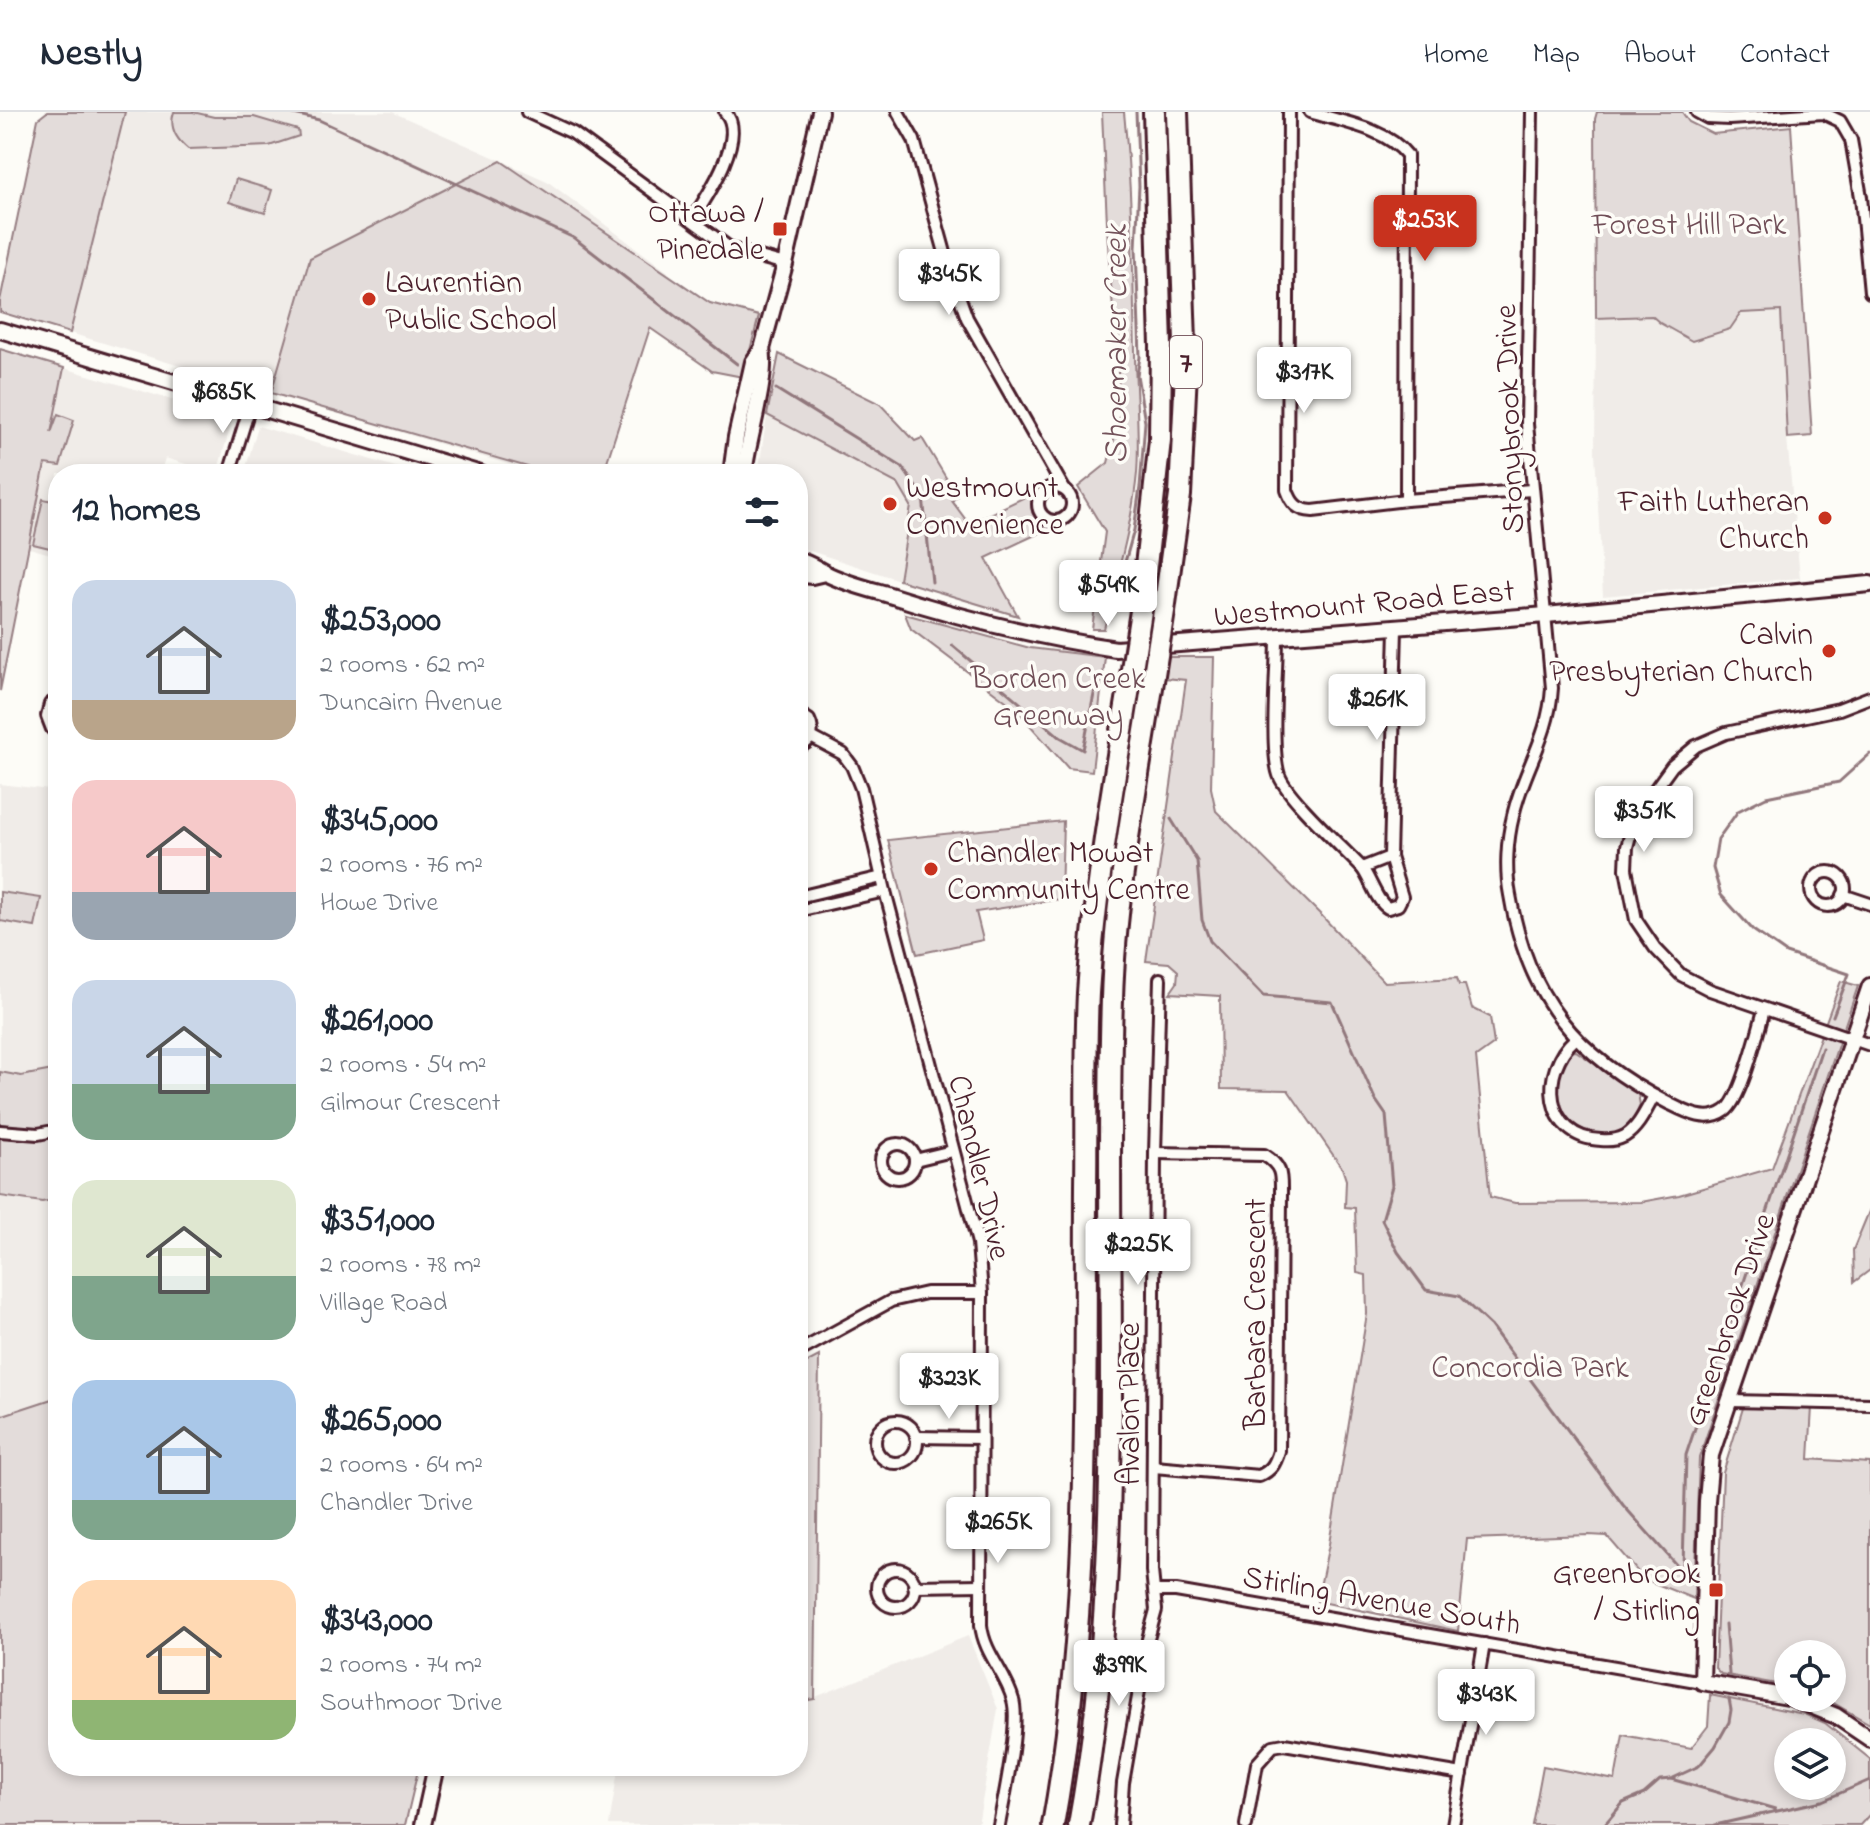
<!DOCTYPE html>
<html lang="en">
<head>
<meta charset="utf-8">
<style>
  :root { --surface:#fff; --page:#f2f2f3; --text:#1f2937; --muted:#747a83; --line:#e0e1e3; --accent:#c8321e }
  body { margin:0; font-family:"Indie Flower",sans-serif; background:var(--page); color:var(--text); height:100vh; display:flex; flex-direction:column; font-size:30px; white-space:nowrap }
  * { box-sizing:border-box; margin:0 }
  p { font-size:26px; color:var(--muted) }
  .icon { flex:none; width:44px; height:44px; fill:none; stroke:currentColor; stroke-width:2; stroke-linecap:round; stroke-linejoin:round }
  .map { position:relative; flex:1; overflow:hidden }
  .side { position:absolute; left:48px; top:352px; width:760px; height:1312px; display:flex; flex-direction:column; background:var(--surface); border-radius:32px; box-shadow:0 4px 12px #0003 }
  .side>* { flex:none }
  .tools { position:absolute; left:1774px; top:1528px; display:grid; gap:16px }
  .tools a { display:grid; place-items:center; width:72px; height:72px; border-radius:50%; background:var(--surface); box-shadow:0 4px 12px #0003; font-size:40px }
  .price { position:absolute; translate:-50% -68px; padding:0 18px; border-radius:8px; background:#fff; color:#222; font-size:26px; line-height:52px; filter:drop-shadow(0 2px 4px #0008) }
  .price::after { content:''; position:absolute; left:50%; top:48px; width:24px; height:18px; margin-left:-12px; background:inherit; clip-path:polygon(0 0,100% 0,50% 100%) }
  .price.current { background:var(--accent); color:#fff }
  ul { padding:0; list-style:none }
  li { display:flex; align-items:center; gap:24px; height:200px; padding:0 24px }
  li span { display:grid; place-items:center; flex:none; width:224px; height:160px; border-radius:24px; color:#555 }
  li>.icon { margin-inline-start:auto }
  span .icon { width:96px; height:96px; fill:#fffc; stroke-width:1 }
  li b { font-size:34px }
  h2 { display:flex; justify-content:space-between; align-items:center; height:96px; padding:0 24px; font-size:34px }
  header { display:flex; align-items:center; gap:48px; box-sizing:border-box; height:112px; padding:0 40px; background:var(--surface); border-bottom:2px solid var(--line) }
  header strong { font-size:38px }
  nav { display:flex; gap:44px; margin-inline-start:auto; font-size:28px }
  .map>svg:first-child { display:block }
  .built { fill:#f0ece8 }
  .green { fill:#e3dcda; stroke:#967e82; stroke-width:2; fill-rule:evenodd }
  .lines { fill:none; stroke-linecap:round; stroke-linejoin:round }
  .stream { stroke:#91777b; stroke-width:3 }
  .minor-casing { stroke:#4a1f2b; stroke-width:16 }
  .tertiary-casing { stroke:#4a1f2b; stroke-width:20 }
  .secondary-casing { stroke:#4a1f2b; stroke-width:20 }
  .motorway-casing { stroke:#4a1f2b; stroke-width:26 }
  .minor { stroke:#fdfcf7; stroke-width:10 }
  .tertiary { stroke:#fdfcf7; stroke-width:14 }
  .secondary { stroke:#fdfcf7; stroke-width:14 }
  .motorway { stroke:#fdfcf7; stroke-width:20 }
  .motorway-bridge-casing { stroke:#4a1f2b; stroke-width:26; stroke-linecap:butt }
  .motorway-bridge { stroke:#fdfcf7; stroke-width:20 }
  .poi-dot { fill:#c8321e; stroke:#fdfcf7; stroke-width:3 }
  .labels { text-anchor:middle; stroke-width:7; stroke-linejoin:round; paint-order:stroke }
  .shield { fill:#fdfcf7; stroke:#806168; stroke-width:2 }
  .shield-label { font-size:30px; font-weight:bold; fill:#4a1f2b }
  .poi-label { font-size:32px; fill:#4a1f2b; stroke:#fdfcf7; text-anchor:end }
  .park-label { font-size:32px; fill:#704e57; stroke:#fdfcf7 }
  .street-label { font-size:32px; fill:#4a1f2b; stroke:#fdfcf7 }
  .water-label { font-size:34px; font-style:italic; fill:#73525a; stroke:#fdfcf7 }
</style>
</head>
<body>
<header>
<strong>Nestly</strong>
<nav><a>Home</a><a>Map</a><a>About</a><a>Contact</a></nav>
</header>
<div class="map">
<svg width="1870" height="1713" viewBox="0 0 1870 1713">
  <rect width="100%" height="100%" fill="#fdfcf7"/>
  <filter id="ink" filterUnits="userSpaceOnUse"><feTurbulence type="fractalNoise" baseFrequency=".0125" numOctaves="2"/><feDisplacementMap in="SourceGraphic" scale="16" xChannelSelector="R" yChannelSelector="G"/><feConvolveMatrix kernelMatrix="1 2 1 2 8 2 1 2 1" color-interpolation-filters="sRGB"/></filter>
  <g filter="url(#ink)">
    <g class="built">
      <path d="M125,0H392L547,69L668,160L641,235L607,353V362H540L70,221Z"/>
      <path d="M1781,199L1787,326L1800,466L1603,484L1595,340L1596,206Z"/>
      <path d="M64,256L233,306L217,361L165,346L160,362H58V444L29,436Z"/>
      <path d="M767,303L898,372L911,394L899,468L798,435V362H758Z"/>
      <path d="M258,314L335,337L419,362H244Z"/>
      <path d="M0,672L58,679V957L21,964L0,960Z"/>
      <path d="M0,1084L42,1090L58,1087V1285L0,1304Z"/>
      <path d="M968,1524L998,1597L978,1713H609L618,1658L628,1654H798V1592Z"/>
    </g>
    <g class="green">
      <path d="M47,0H125L70,221L0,200V189L38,7Z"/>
      <path d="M174,0H193L214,5H254L298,18L299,24L269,34L188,37C176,27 169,14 174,0Z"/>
      <path d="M1102,0H1124C1132,80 1133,159 1135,239C1135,280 1140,320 1137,361C1132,414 1116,466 1104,517H1092L1105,420L1078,375L1108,351L1121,299L1108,134Z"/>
      <path d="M1597,0H1682L1689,10L1713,22L1791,14L1812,324L1787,326L1781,199L1741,201L1730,217L1692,229L1660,211L1652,204L1596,206L1595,7Z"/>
      <path d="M501,49L710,191L759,204L743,265L712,259L650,216L603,362H552L271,281L310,146Z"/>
      <path d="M236,67L272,78L265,101L229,90Z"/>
      <path d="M0,237L64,256L51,321L58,302L74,308L60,354L45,352L0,579Z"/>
      <path d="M779,242L880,292L915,329L922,326L957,384L952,389L969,412L1031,382L1032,400L1044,419L986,446L1018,504L899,468L911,394L898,372L767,303Z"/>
      <path d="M43,387L58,390V438L33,432Z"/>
      <path d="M905,502L1030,536L1105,545L1092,659L1068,656L1014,595L911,517Z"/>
      <path d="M1167,545H1214L1211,676L1216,699L1322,804L1384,870L1457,866L1459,873H1465L1472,896L1490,905L1494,932L1476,945L1490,1085L1515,1091L1641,1090L1679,1083L1772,1056L1841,869L1858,874L1699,1346L1694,1487L1644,1467L1607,1424L1589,1423L1467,1427L1458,1519L1317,1489L1329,1432L1367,1202L1366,1163L1357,1161L1355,1096L1345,1095L1346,1068L1342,1056L1288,978L1221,977L1220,884L1170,881L1177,871L1178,859L1169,851L1146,849L1186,568L1165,566Z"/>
      <path d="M1063,709L1061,787L976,800L983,828L917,842L888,728Z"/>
      <path d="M0,780L41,786L35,815L0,809Z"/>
      <path d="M1576,939L1638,982L1640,993C1637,1001 1633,1009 1626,1015C1604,1034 1566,1016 1559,990C1555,972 1561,956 1568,940Z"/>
      <path d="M58,957V1087L42,1090L0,1084V960L21,964Z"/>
      <path d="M1870,1097V1158L1854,1170L1853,1138Z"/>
      <path d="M819,1244L815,1587L798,1590V1255Z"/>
      <path d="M58,1285V1654H419L405,1713H0V1304Z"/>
      <path d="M1812,1295L1809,1347L1870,1351V1612L1825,1586H1832V1542H1788V1574L1721,1562L1715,1556L1723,1361L1743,1296Z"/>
      <path d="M1710,1583L1804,1602L1825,1611L1870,1647V1702L1860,1713H1532L1543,1654L1615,1668L1623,1623L1691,1636L1708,1614ZM1788,1630H1832V1674H1788Z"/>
    </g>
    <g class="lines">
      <g class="stream">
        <path d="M286,0L319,8L574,126L737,252"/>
        <path d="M776,277L902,355L923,385L932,470"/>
        <path d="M1109,507L1134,418L1140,375L1145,310L1137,263L1140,245L1136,136L1139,74L1136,0"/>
        <path d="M952,533L1060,625L1083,638L1097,567"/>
        <path d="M1171,707L1197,749L1202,808L1210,829L1263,884L1332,890L1375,987L1386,1003L1392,1074L1382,1108L1398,1140L1426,1178L1459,1184L1491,1214L1623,1393L1687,1465"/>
        <path d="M1833,904L1849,862L1786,841L1753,818L1721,783L1713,756L1718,727L1738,699L1766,685L1839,670L1870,642"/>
        <path d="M1685,1461L1683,1454L1686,1343L1822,936"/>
        <path d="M1725,1512L1729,1562"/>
        <path d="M1671,1667L1775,1697"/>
        <path d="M1604,1713L1623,1691L1644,1682L1660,1668L1671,1667L1699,1654L1715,1635L1729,1610L1731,1598L1729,1587"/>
        <path d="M1715,1713L1822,1689L1870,1668"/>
      </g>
      <g class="minor-casing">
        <g id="minor">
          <path d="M527,0L573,21L731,137L785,152"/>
          <path d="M898,0L914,28L950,159L967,206L1064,377"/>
          <path d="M1289,0L1287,378C1292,392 1297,398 1313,399L1406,388L1532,378"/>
          <path d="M1310,0C1342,10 1386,16 1407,43L1406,388"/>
          <path d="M1532,0L1527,312L1552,576C1549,626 1523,658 1513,704C1507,728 1505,758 1510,783C1527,885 1577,945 1668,991C1686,1000 1707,1012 1725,999C1741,989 1758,919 1764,898"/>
          <path d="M1697,0L1708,6L1729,7L1823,1L1840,9L1851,28L1861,85L1870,180"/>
          <path d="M692,108C707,85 748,24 725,0"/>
          <path d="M229,362L250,294"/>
          <circle cx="1055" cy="392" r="17"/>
          <path d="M1277,526C1277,557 1270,637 1279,663C1286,684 1344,737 1362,756C1371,768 1376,789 1388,796L1398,793L1402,785L1390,745L1396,516"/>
          <path d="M1870,585L1839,597L1726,621L1696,634L1672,654L1635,705L1627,735L1626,757L1636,808L1655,836L1681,863L1710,878L1870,933"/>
          <path d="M58,587L50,592L47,604L52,617L58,620"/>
          <path d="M798,601L809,608C815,620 811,631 798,635"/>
          <path d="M811,625L843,642L852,654L861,676L885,779L978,1131L982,1181L981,1513C984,1542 1006,1561 1013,1588C1020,1612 1004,1686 999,1713"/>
          <path d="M1362,756L1390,745"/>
          <circle cx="1828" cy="777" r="17"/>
          <path d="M1843,783L1870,792"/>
          <path d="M798,785L882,765"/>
          <path d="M798,799L885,779"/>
          <path d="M1575,927C1539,959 1544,1026 1601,1028C1609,1029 1617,1028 1625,1024C1639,1015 1646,998 1654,984"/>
          <path d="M0,1019L38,1022L58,1018"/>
          <circle cx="898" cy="1049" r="17"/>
          <path d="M915,1048L952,1039"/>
          <path d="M798,1240L891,1189L926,1181H982"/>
          <path d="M1731,1289L1870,1292"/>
          <circle cx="896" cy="1330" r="21"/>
          <path d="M916,1325L981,1326"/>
          <path d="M1154,1355L1259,1364C1272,1358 1275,1352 1279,1339L1281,1084C1281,1063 1283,1055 1264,1043L1155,1041"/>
          <circle cx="896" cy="1476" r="19"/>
          <path d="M914,1474L981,1473"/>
          <path d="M1156,1479H1176L1702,1570"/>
          <path d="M1120,1713L1123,1671L1148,1527L1156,1498L1152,1459L1155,1041L1160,867"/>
          <path d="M1246,1713L1257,1652L1273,1634L1284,1632L1462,1662"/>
          <path d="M1453,1713L1484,1532"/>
        </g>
      </g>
      <g class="tertiary-casing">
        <g id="tertiary">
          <path d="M1788,1585L1702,1570L1707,1389L1711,1343L1870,874"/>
          <path d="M1792,1586L1836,1604L1870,1627"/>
        </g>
      </g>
      <g class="secondary-casing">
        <g id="secondary">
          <path d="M0,218L481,362"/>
          <path d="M731,362L736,325L753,250L762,237L785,152L820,0"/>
          <path d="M744,362C748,326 768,267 762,237"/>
          <path d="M798,448C809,451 816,456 825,461C842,470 865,476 883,481C960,506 1037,525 1116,537L1546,503L1870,472"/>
          <path d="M798,462L812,464L825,461"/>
          <path d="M423,1713L436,1654"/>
        </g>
      </g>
      <g class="motorway-casing">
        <g id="motorway">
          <path d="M1141,499L1160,328L1161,234L1154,0"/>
          <path d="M1164,499L1180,383L1186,259L1177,0"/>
          <path d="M1053,1713C1091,1503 1085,1287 1086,1074C1087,1010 1085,945 1088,881C1095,777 1113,673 1130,570"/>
          <path d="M1079,1713C1129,1440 1103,1162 1112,887C1115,781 1137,674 1153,569"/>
        </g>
      </g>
      <use href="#minor" class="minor"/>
      <use href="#tertiary" class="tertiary"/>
      <use href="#secondary" class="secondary"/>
      <use href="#motorway" class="motorway"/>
      <g class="motorway-bridge-casing">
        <g id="motorway-bridge">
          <path d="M1153,569L1164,499"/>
          <path d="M1130,570L1141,499"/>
        </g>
      </g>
      <use href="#motorway-bridge" class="motorway-bridge"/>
    </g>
  </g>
  <g class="poi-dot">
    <rect x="772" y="109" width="16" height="16" rx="4"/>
    <circle cx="369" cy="187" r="8"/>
    <circle cx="890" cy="392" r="8"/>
    <circle cx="1825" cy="406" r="8"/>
    <circle cx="1829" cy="539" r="8"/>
    <circle cx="931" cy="757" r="8"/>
    <rect x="1708" y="1470" width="16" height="16" rx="4"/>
  </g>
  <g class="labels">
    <rect class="shield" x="1170" y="224" width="32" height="52" rx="6"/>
    <g class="shield-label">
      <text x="1186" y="260">7</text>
    </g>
    <g class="poi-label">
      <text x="764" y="110">Ottawa /<tspan x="764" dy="37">Pinedale</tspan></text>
      <text x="385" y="180" text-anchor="start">Laurentian<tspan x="385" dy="37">Public School</tspan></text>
      <text x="906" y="385" text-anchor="start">Westmount<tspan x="906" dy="37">Convenience</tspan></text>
      <text x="1809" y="399">Faith Lutheran<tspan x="1809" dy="37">Church</tspan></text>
      <text x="1813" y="532">Calvin<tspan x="1813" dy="37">Presbyterian Church</tspan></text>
      <text x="947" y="750" text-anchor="start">Chandler Mowat<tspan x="947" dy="37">Community Centre</tspan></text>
      <text x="1700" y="1471">Greenbrook<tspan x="1700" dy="37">/ Stirling</tspan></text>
    </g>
    <g class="park-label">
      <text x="1689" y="122">Forest Hill Park</text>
      <text x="1058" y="576">Borden Creek<tspan x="1058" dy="37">Greenway</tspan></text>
      <text x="1530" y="1265">Concordia Park</text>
    </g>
    <g class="street-label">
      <text transform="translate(1508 307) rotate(-92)" y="11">Stonybrook Drive</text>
      <text transform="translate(1364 490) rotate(-5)" y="11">Westmount Road East</text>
      <text transform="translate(981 1055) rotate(77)" y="11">Chandler Drive</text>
      <text transform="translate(1254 1202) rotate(-90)" y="11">Barbara Crescent</text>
      <text transform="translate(1728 1207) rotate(-71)" y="11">Greenbrook Drive</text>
      <text transform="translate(1128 1292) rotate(-90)" y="11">Avalon Place</text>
      <text transform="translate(1382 1487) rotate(10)" y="11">Stirling Avenue South</text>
    </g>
    <g class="water-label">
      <text transform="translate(1114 232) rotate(-90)" y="12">Shoemaker Creek</text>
    </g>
  </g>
</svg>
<div class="tools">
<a><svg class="icon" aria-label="locate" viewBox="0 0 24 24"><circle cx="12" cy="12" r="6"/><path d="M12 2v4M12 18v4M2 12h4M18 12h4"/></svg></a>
<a><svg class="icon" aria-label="layers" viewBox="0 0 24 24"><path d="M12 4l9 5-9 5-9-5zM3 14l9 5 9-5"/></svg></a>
</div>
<b class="price current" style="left:1425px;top:151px">$253K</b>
<b class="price" style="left:949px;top:205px">$345K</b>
<b class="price" style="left:1304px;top:303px">$317K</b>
<b class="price" style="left:223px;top:323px">$685K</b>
<b class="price" style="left:1108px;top:516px">$549K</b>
<b class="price" style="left:1377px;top:630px">$261K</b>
<b class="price" style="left:1644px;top:742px">$351K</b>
<b class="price" style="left:1138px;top:1175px">$225K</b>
<b class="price" style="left:949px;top:1309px">$323K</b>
<b class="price" style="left:998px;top:1453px">$265K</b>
<b class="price" style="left:1119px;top:1596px">$399K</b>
<b class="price" style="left:1486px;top:1625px">$343K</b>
<section class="side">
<h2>12 homes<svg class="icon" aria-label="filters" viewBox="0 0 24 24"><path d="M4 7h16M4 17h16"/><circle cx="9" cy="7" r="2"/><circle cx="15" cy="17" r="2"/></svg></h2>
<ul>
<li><span style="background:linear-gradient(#c9d6e8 75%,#b9a48a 0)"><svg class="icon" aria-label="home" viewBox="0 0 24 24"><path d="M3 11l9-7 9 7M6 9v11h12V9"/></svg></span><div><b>$253,000</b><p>2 rooms · 62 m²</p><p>Duncairn Avenue</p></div></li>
<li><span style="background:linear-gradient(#f6c9c9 70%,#9aa5b1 0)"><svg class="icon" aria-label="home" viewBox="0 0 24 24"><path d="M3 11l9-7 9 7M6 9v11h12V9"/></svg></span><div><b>$345,000</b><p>2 rooms · 76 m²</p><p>Howe Drive</p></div></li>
<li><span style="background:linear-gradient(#c9d6e8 65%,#7fa58c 0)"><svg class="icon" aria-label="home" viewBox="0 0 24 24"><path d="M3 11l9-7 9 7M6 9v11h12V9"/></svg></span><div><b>$261,000</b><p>2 rooms · 54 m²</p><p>Gilmour Crescent</p></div></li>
<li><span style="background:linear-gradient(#dfe7d0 60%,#7fa58c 0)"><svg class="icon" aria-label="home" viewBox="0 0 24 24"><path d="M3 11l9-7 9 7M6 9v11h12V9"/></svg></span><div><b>$351,000</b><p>2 rooms · 78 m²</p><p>Village Road</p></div></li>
<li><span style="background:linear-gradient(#a9c7e8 75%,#7fa58c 0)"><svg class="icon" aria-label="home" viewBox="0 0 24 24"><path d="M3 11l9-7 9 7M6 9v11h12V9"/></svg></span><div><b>$265,000</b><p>2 rooms · 64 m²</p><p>Chandler Drive</p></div></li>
<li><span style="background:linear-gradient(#ffd9b3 75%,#8fb573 0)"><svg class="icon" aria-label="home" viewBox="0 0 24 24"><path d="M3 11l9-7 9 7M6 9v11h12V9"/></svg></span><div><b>$343,000</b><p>2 rooms · 74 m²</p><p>Southmoor Drive</p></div></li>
</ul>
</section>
</div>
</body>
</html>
